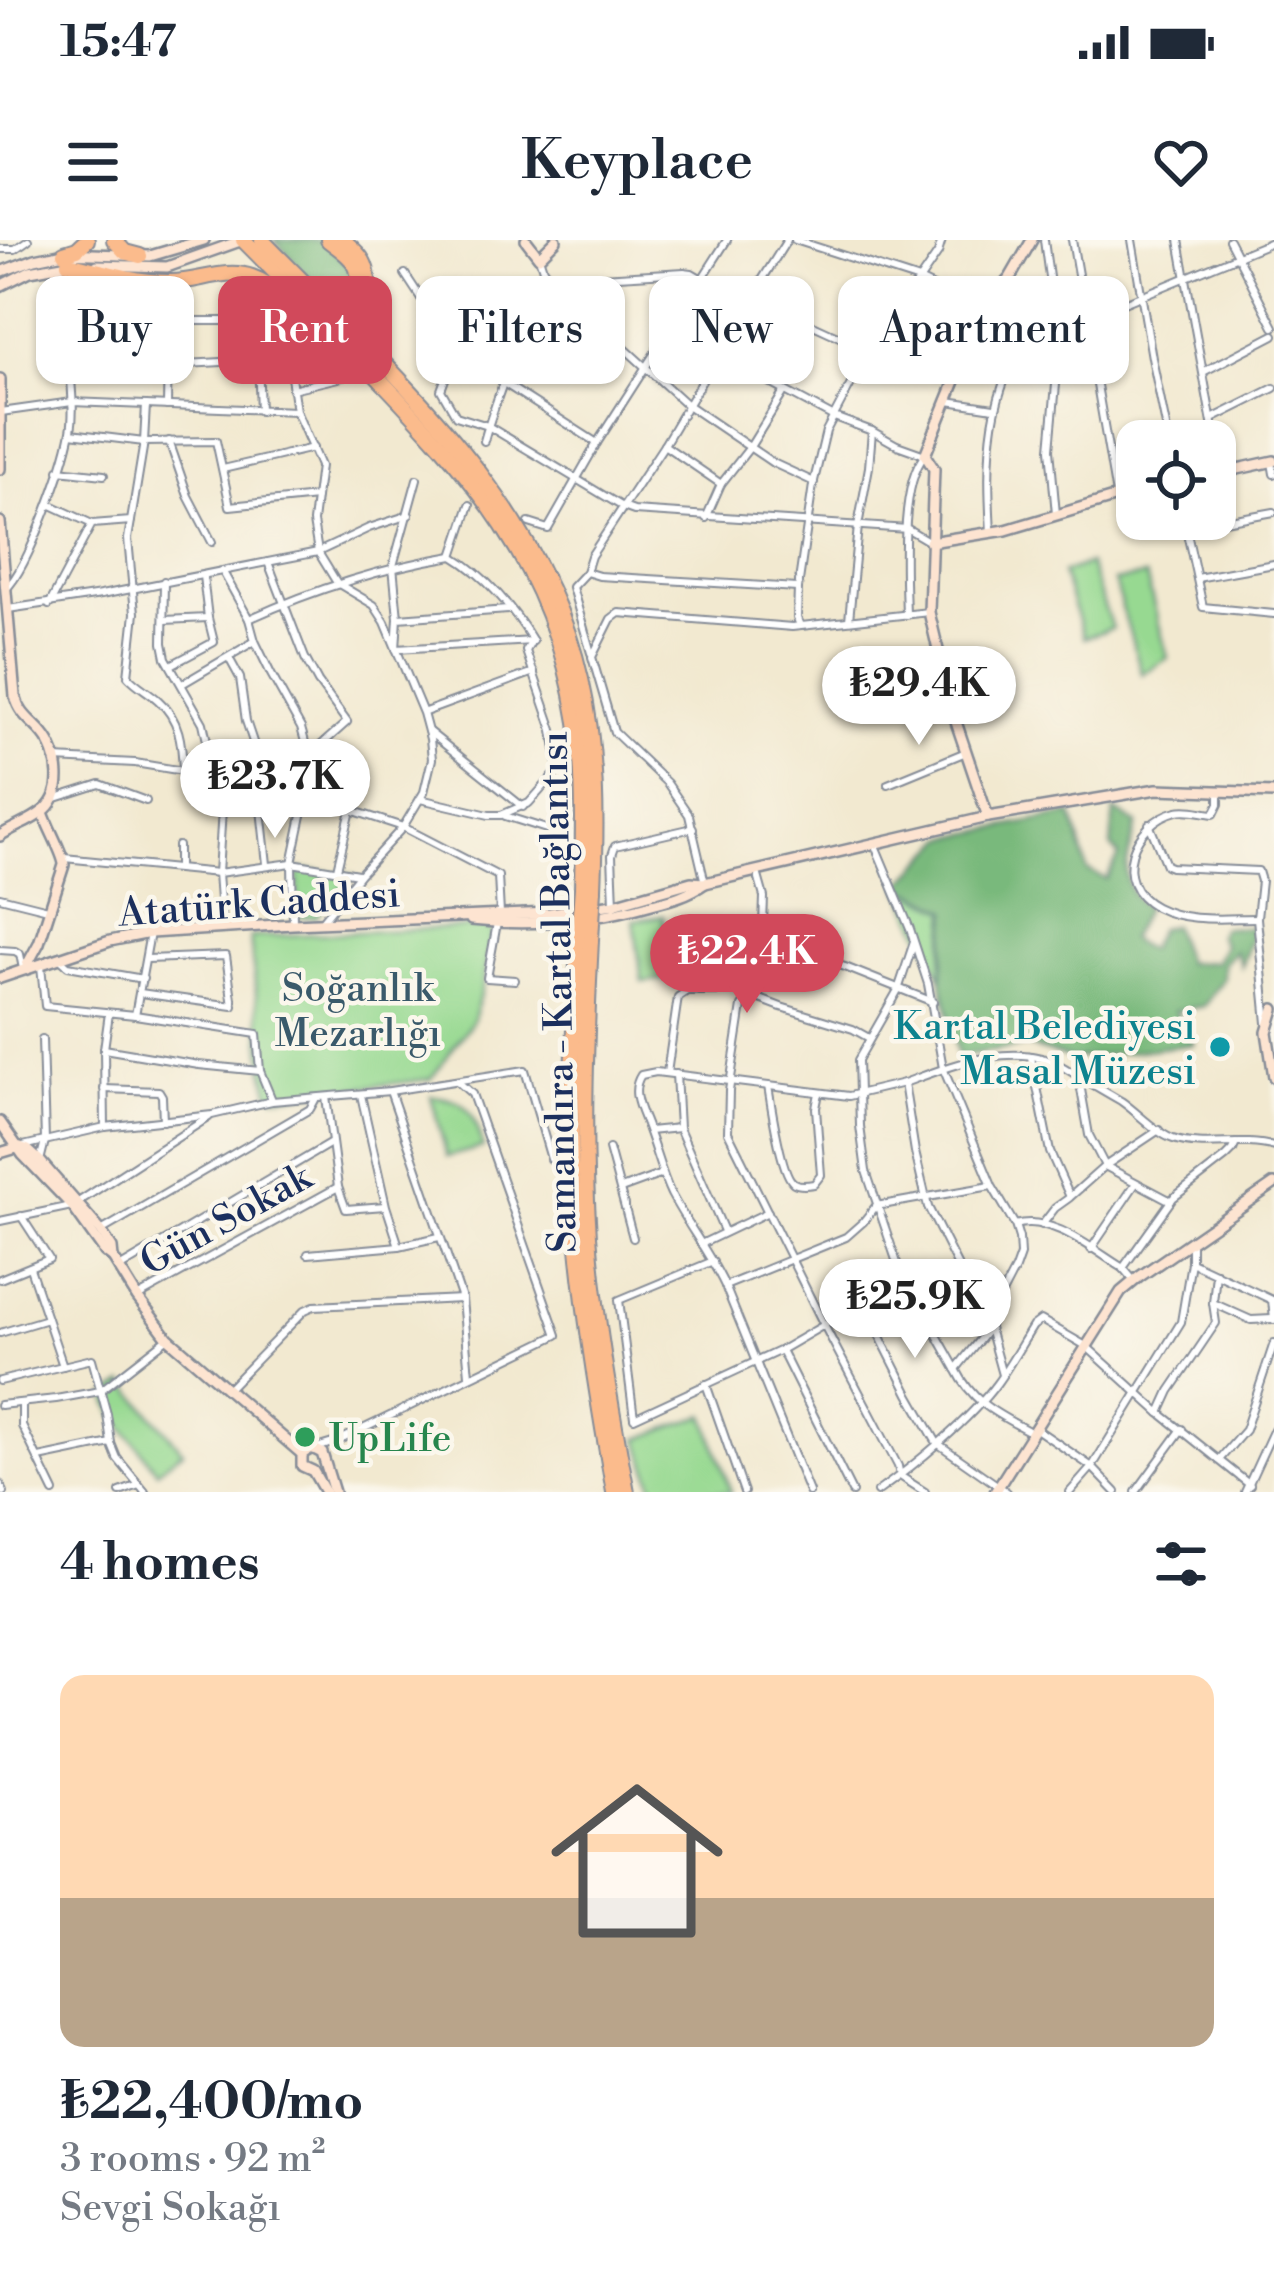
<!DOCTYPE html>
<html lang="en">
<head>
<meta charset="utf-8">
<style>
  :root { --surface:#fff; --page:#f2f2f3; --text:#1f2937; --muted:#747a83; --accent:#d1495b }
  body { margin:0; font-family:"Libre Bodoni",serif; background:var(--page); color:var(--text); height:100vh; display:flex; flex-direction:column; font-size:45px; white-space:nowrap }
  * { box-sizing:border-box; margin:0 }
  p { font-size:39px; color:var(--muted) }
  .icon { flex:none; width:66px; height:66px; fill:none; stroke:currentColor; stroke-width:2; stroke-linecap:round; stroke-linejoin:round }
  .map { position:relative; height:1252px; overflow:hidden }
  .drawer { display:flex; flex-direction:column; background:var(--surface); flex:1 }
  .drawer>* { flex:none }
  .guide { position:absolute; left:36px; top:36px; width:1203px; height:108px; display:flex; gap:24px }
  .controls { position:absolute; left:1116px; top:180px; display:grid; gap:24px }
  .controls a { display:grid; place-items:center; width:120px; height:120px; border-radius:24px; background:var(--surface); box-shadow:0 3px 9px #0004; font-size:60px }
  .price { position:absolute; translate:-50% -102px; padding:0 27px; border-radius:42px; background:#fff; color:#222; font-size:39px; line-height:78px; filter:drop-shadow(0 3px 6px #0008) }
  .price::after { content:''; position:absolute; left:50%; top:72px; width:36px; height:27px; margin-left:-18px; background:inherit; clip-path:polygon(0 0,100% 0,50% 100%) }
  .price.on { background:var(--accent); color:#fff }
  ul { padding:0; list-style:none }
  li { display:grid; align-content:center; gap:24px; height:636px; padding:0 60px }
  li span { display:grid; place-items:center; height:372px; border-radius:24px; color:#555 }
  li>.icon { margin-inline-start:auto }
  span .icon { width:216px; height:216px; fill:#fffc; stroke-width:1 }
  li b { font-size:51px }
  h2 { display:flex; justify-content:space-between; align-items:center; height:144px; padding:0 60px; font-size:51px }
  .tag { padding:0 42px; border-radius:24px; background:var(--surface); box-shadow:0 3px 9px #0004; font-size:42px; line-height:108px }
  .tag.on { background:var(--accent); color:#fff }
  .status { display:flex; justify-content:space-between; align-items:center; height:84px; padding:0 60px; background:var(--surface); direction:ltr }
  .status svg { height:33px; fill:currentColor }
  header { display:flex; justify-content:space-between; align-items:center; height:156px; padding:0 60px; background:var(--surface); font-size:54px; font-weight:600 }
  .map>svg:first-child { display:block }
  .green { fill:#97d991; stroke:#598478; stroke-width:3 }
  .forest { fill:#79b97b; stroke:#4a746c; stroke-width:3 }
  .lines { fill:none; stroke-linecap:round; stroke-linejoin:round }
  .street-casing { stroke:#868c97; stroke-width:10 }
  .secondary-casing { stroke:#868c97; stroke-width:14 }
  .highway-casing { stroke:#868c97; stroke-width:18 }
  .street { stroke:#fff; stroke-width:6 }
  .secondary { stroke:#fde4d1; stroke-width:9 }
  .highway { stroke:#fbbb8c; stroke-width:14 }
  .highway-bridge-casing { stroke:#868c97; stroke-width:18; stroke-linecap:butt }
  .highway-bridge { stroke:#fbbb8c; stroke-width:14 }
  .culture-dot { fill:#0f9aa8; stroke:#fbf7ec; stroke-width:4.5 }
  .leisure-dot { fill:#2e9e5b; stroke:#fbf7ec; stroke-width:4.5 }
  .labels { text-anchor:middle; stroke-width:9; stroke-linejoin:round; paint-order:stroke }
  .street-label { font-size:39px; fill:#1b2f5e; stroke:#fbf7ec }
  .park-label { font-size:39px; fill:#3a5a6b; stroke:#fbf7ec }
  .culture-label { font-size:39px; fill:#0d838f; stroke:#fbf7ec; text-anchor:end }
  .leisure-label { font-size:39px; fill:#27864d; stroke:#fbf7ec; text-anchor:start }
</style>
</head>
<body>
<div class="status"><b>15:47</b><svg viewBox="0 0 49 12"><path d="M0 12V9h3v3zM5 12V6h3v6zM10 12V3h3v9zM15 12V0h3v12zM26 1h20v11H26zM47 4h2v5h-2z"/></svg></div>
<header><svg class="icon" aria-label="menu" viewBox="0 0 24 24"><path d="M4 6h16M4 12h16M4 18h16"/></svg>Keyplace<svg class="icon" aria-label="heart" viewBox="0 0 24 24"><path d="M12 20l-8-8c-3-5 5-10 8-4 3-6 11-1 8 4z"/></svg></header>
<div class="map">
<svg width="1274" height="1252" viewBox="0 0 1274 1252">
  <rect width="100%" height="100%" fill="#fbf7ec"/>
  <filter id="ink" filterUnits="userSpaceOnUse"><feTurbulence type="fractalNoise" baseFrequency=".00833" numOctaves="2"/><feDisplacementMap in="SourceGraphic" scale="24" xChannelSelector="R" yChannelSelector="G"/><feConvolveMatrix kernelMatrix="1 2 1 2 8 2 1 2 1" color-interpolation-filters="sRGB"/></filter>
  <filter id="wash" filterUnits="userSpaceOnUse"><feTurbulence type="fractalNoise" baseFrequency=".004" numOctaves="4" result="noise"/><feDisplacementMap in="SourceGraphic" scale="48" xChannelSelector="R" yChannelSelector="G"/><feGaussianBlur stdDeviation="2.7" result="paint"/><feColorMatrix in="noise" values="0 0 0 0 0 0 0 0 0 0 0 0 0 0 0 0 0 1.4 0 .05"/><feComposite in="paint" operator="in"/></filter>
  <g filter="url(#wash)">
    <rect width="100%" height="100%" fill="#f2e9d0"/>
    <g class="green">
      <path d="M1089,324L1112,388L1084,398L1062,333Z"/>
      <path d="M1146,336L1168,418L1142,434L1114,341Z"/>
      <path d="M298,629L353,635L316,677H298Z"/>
      <path d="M900,647L947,671L941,738Z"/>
      <path d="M663,676L671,738L642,742L634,680Z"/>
      <path d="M493,686L482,748L473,780L431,839L275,857L269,851L264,829L250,697Z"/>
      <path d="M431,856C470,859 471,872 483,907L447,917Z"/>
      <path d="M125,1143L183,1211L157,1231L115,1177L107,1158V1155Z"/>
      <path d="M705,1175L731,1252H655L639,1199Z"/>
    </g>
    <g class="forest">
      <path d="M274,0H321C334,13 355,25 350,44L338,52L316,45Z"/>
      <path d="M1114,570L1137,584C1129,618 1114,643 1146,668L1129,699L1148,710L1159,688L1172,685L1186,723L1216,722L1224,705L1218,695L1222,688L1253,687L1252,697L1241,726L1235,711L1223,724V739L1204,766L1175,771L1194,804L1072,819L1027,806L958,816L942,744L948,670L900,645L946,598L1072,574L1087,630L1106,639L1119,616L1111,606Z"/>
    </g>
  </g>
  <g filter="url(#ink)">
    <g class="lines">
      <g class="street-casing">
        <g id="street">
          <path d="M787,0L757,48L809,83L870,111"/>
          <path d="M795,0L919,40L985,72"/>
          <path d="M1044,0L1059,112L1050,209L1056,274"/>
          <path d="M1072,0L1116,255"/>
          <path d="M1132,0L1152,118L1169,201"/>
          <path d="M1179,0L1221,233"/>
          <path d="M1229,0L1274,87"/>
          <path d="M0,9H15L28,0"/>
          <path d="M539,17L543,29L566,55L686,164L773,223L814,242"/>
          <path d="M405,34L426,66L453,118L441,150L456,176L488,186L623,267L634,271L908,289L930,302"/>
          <path d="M552,40L684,32L692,33L747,65"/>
          <path d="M170,81H257L258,120"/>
          <path d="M308,88L285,95L296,171L320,226L313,282L318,312L337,343L374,365L385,382L423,473L430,499L432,519L424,552L403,587L360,634L322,681"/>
          <path d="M880,98L904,113L956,138"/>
          <path d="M718,115L834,177L872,191L869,227L858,286L849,380"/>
          <path d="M745,130L785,69"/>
          <path d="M1203,132L1274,95"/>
          <path d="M502,142L597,203L727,0"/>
          <path d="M292,149L351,135"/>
          <path d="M948,161L994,168"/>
          <path d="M167,166L169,56"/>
          <path d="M1,172L72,162L296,171"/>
          <path d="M1212,179L1274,148"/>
          <path d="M872,191L897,205L925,215C899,245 905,335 906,375"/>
          <path d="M71,193L144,202L216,201L230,266L316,257"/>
          <path d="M169,201L188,256L212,302"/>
          <path d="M484,201C500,142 527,88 543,29"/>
          <path d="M664,205L721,244L750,207L784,152"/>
          <path d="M1272,222L1274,234"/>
          <path d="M223,229L313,208"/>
          <path d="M59,230L104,235"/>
          <path d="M417,239L393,326L398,378L396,409L533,401"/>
          <path d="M49,264L92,284"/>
          <path d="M706,278L721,244"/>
          <path d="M1184,279L1203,367L1274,374"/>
          <path d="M131,281L128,299L135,373L128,436C137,446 148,451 158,460C180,479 182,503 183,531"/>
          <path d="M529,283L548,289L597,203"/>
          <path d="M1186,288L1274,272"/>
          <path d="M991,293C987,220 985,144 1038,86L1085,79L1274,1"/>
          <path d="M453,316L470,265"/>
          <path d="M268,322L305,418L318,442L347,482L310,515"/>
          <path d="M223,332L249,379L255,401L271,434L301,488L309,516L308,547L292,623L293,684"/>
          <path d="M586,332L599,336L797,348"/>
          <path d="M1197,338L1274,324"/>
          <path d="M164,341L163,403L166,418L203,483L222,569L218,633L222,688"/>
          <path d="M6,349C29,327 65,224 71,191C75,170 71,146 70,125H168L258,120L260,171"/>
          <path d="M49,365L92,284L131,281L144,202L146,165"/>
          <path d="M8,369L101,355L318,312L369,288L409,275"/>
          <path d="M398,378L508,370"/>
          <path d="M249,379C315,349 381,328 453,316C485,335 514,369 533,401"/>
          <path d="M164,380L208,378"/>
          <path d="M800,386L797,378L798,348L813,245L826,191L861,125L938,13L942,0"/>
          <path d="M591,413L572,347L586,332L591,316L664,205L757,48"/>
          <path d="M229,418L240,438L246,481L254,505L267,624"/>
          <path d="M171,425L214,402L208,378L203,336"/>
          <path d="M182,444L255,401"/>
          <path d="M425,472L534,432"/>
          <path d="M428,491L523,567"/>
          <path d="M55,519L135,523L183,531L212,528"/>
          <path d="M888,544L966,512"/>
          <path d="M1219,551V564L1214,574C1202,573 1190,568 1177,571C1133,582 1109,642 1156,667C1187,683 1224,678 1257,678"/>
          <path d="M56,558L100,544L146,561"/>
          <path d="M420,559L489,575H501L529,563L556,533L558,524L553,490L526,411L530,404"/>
          <path d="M505,576L559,593"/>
          <path d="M1149,584L1166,625L1171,627L1258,631L1261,641L1257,678L1267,783"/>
          <path d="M874,603L910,689L928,744L943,828L992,946L1015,985L1019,998L1020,1015L1015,1029L990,1077L989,1088L956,1129L898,1026L866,931L860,886L858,820L898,750L914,702"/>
          <path d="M178,606V627"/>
          <path d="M64,618L218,633L292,623L358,634"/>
          <path d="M337,629L351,570L403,587L498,636L500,674"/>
          <path d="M757,632L764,657L761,741L742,766L729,851L728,892L824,1085L898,1226L900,1236L925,1252"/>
          <path d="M705,643L689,575L667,543L614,492L592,417L611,379L619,373L792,387L929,372"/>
          <path d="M0,657L48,669"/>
          <path d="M614,664L612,615L615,606L693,588"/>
          <path d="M497,683L487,738L515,740"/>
          <path d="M765,701L845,727L933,762"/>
          <path d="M0,710L15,711L20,714L23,729"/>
          <path d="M60,719L68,726L143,739"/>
          <path d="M41,726L45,766L135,775L257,794L260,831L272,860"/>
          <path d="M140,753L233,766L226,716L147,719"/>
          <path d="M135,775L150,693"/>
          <path d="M104,809L199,825L260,831"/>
          <path d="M1031,817L1050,912L1070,957L1105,926L1159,890"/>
          <path d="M667,833L678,757L687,751H739L781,767L853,789L869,798"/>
          <path d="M676,834L679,888L724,991"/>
          <path d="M1079,838L1089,895L1105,926L1171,961"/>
          <path d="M768,846C771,863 781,936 794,943C799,946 808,945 814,944L821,935L816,868L819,853"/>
          <path d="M104,849L159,851L162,856L163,881"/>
          <path d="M390,851L462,1059L469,1135"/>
          <path d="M361,855L386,966L399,1006"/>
          <path d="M326,857L338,947L346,969L385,966"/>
          <path d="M105,887L104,809L109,773"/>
          <path d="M649,891L679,888"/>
          <path d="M23,906L105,887L212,875L272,861L390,851L525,830L551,919"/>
          <path d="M609,909L633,998"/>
          <path d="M40,921L45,901L42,799"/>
          <path d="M621,949L662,934"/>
          <path d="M0,981L72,966L209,877"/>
          <path d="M1015,985C1052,974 1093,1010 1123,1028"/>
          <path d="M1042,985L1055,968L1069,958"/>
          <path d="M101,991L310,869L316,858"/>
          <path d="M701,1004L768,972"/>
          <path d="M1091,1009L1136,943"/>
          <path d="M308,1014L399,1006L439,997"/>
          <path d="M713,1021L619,1060L634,1178L781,1110L824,1085L898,1026"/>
          <path d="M1191,1022L1272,1060L1274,1080"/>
          <path d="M30,1028L63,1126"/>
          <path d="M119,1028L331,903"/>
          <path d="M0,1039L49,1019L21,976"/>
          <path d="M1134,1041L1123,1028L1173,958L1226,917L1233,910L1236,903"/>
          <path d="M725,1046L846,997L863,982L876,966L991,946"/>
          <path d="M137,1057L338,947"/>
          <path d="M860,1057L909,1154L937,1203L1007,1252"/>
          <path d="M1213,1063L1251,1080L1272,1079"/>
          <path d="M0,1093L47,1079"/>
          <path d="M781,1110L852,1252"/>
          <path d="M956,1129C974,1165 998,1174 1032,1193"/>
          <path d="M1002,1135L989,1088L928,967L915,912L904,843C951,826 1017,798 1065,828C1083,839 1102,850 1121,861C1136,871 1157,894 1173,899C1206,910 1241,897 1274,907"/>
          <path d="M0,1141L92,1119L107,1174L111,1203L117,1218L145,1252"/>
          <path d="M706,1144L744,1252"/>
          <path d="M226,1151L305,1070L314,1066L462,1059"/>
          <path d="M22,1163V1186L54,1252"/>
          <path d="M0,1165L56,1159L100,1151L168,1098"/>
          <path d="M1160,1173L1170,1151L1216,1083L1213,1063L1216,1033"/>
          <path d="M1035,1188L1092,1227L1116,1252"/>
          <path d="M316,1208L336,1202L557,1095L472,854L457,841"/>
          <path d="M39,1218L111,1203"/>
          <path d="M1219,1220L1245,1190L1274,1103"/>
          <path d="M0,1244L4,1252"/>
          <path d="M120,1252L139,1245"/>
          <path d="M809,1252L725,1046C710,1014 688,986 671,954C661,933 656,911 648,890C642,872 629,853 641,835L656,832L849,856L904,843"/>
          <path d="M877,1252C915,1225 970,1180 997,1143C1010,1125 1021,1105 1033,1086L1041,1080L1086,1106L1160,1173L1250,1245"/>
          <path d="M1070,1252L1092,1227L1181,1082L1191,1022V1002"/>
          <path d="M1136,1252L1182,1189"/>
          <path d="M1245,1252L1274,1189"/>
        </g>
      </g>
      <g class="secondary-casing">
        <g id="secondary">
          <path d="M526,0L539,17L556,0"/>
          <path d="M97,25L167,27L243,0"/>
          <path d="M0,32L35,19L64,13L150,16L204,0"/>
          <path d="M0,46L30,31L68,24"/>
          <path d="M0,139V229"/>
          <path d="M1215,234L1274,221"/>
          <path d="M0,282L15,456C20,475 31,480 43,494C60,514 66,555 42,572C30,582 13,587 0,596"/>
          <path d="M930,302L1006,290L1137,251"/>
          <path d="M988,577L953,473L929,372L934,229L925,215L979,82L994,56L1010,38L1032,0"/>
          <path d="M471,680C534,687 592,681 652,664C672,659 688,655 705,643"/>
          <path d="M27,725L39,703L64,625C64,615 47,586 43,572"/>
          <path d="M0,738L110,701L150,693L293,684L550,673L614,664L691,642L705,643L988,577L1157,549L1274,553"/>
          <path d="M1274,769L1267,792L1274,837"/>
          <path d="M0,882L23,915L72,966L105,1012L113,1018"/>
          <path d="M20,907L28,910L40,921L101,991L112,1008L113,1018L137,1057L168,1098L302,1214V1226L313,1231L325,1252"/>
          <path d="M0,913L20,907"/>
          <path d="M302,1214L312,1208L322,1213L334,1252"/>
          <path d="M995,1252L1121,1052L1139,1037L1274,944"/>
        </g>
      </g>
      <g class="highway-casing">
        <g id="highway">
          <path d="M114,0L125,12L140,16"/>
          <path d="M243,0C284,41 325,83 366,125C473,236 552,323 577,482C585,537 583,593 582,648"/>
          <path d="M262,0C387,129 540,256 581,439C597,508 597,578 594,649"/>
          <path d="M343,0C350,6 359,13 363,21C377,46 355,76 374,106"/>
          <path d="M64,13L77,9L87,0"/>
          <path d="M68,23C101,31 136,42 169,42C197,43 225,27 252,37C277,46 299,70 318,88"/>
          <path d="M317,51C336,60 365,57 357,29C353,17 338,8 328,0"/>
          <path d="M578,699C575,782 568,867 573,949C580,1052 596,1151 614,1252"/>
          <path d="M591,700C586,798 582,897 589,996C596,1082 611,1167 627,1252"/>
        </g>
      </g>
      <use href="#street" class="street"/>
      <use href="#secondary" class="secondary"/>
      <use href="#highway" class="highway"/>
      <g class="highway-bridge-casing">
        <g id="highway-bridge">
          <path d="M578,699L582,648"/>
          <path d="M591,700L594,649"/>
        </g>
      </g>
      <use href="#highway-bridge" class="highway-bridge"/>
    </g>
  </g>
  <circle class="culture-dot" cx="1220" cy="807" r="12"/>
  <circle class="leisure-dot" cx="305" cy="1197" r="12"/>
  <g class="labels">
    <g class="street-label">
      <text transform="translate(259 662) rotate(-4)" y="14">Atatürk Caddesi</text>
      <text transform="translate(557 752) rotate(-91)" y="14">Samandıra - Kartal Bağlantısı</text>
      <text transform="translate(225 978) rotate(-29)" y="14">Gün Sokak</text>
    </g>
    <g class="park-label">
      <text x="358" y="761">Soğanlık<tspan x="358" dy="45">Mezarlığı</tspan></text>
    </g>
    <g class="culture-label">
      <text x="1196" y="799">Kartal Belediyesi<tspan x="1196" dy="45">Masal Müzesi</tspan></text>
    </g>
    <g class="leisure-label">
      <text x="329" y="1211">UpLife</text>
    </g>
  </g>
</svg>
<div class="controls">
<a><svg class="icon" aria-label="locate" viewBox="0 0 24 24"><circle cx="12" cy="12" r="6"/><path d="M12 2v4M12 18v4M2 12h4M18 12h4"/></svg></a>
</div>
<b class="price" style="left:919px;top:508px">₺29.4K</b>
<b class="price" style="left:275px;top:601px">₺23.7K</b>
<b class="price on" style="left:747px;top:776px">₺22.4K</b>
<b class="price" style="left:915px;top:1121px">₺25.9K</b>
<div class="guide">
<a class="tag">Buy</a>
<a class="tag on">Rent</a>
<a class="tag">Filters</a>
<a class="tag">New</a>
<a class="tag">Apartment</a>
</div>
</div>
<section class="drawer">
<h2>4 homes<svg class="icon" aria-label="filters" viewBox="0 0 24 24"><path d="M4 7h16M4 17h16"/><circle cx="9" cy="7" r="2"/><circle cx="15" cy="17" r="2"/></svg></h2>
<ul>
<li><span style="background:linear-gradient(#ffd9b3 60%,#b9a48a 0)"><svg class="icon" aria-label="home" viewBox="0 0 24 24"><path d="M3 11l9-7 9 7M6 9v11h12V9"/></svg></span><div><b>₺22,400/mo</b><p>3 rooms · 92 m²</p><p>Sevgi Sokağı</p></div></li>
</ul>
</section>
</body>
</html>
